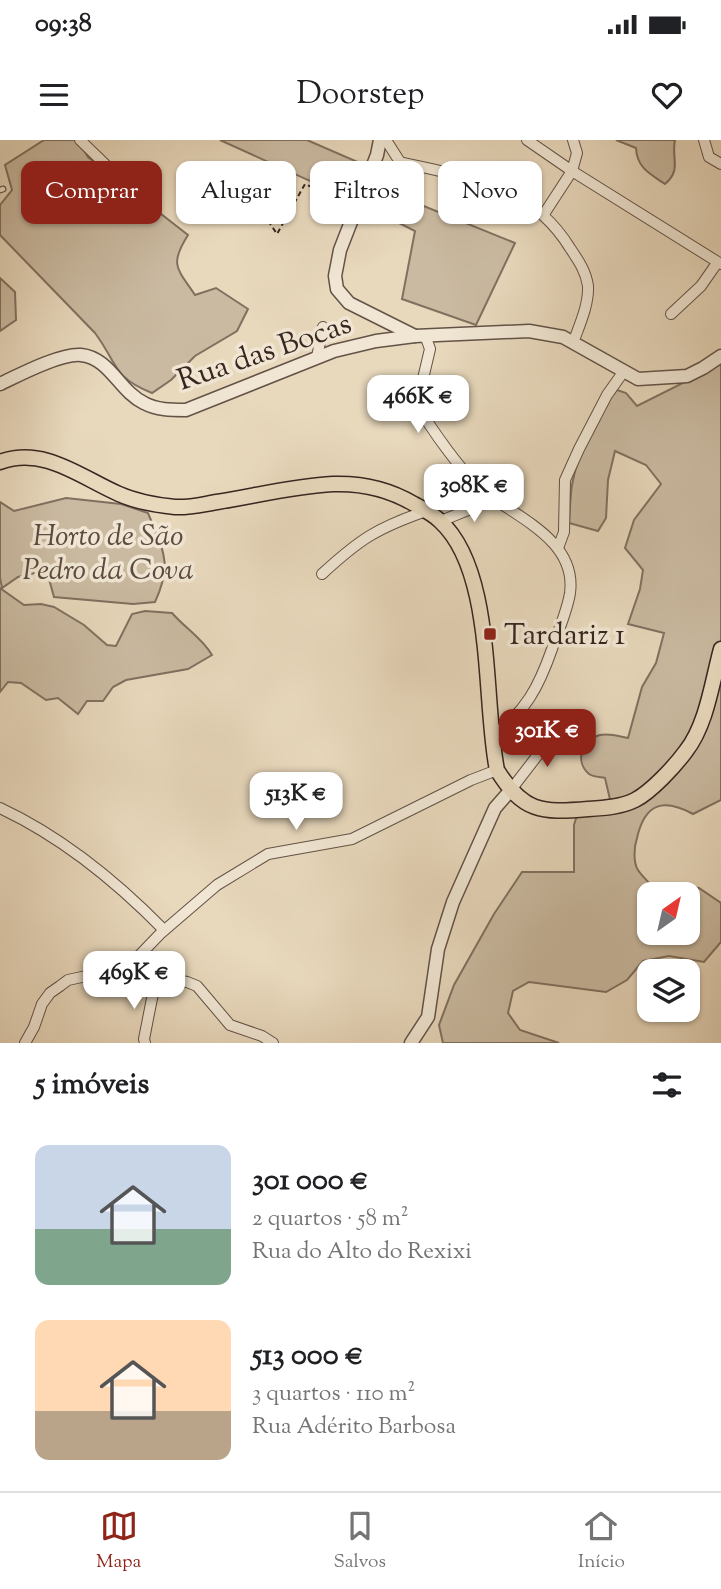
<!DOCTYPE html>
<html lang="pt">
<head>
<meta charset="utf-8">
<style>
  :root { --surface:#fff; --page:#f6f6f6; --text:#202124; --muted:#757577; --line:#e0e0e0; --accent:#8f2418 }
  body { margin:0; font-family:"Sorts Mill Goudy",serif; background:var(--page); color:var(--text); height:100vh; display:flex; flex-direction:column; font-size:26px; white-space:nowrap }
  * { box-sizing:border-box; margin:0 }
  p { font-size:23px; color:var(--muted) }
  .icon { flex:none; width:38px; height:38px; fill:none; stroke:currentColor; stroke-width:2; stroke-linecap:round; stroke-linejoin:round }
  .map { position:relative; height:903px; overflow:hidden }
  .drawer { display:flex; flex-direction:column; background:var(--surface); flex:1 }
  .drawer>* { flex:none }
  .banner { position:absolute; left:21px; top:21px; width:679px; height:63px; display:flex; gap:14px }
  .needle { width:46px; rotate:34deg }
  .buttons { position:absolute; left:637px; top:742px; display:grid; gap:14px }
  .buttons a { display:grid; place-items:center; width:63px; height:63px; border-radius:14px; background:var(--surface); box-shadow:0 2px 5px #0004; font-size:35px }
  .price { position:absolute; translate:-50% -60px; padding:0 16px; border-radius:14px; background:#fff; color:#222; font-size:23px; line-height:46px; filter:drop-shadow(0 2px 4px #0008) }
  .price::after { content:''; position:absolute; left:50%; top:42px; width:21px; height:16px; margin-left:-10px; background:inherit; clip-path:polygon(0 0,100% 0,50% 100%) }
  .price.selected { background:var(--accent); color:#fff }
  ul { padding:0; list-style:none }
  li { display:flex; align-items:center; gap:21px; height:175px; padding:0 35px }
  li span { display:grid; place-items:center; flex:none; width:196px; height:140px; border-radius:14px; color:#555 }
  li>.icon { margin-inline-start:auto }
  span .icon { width:84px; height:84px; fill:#fffc; stroke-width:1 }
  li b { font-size:30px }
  h2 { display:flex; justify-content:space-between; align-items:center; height:84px; padding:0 35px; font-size:30px }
  .pill { padding:0 24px; border-radius:14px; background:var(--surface); box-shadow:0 2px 5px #0004; font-size:24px; line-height:63px }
  .pill.selected { background:var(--accent); color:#fff }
  .status { display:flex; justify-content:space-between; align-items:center; height:49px; padding:0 35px; background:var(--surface); direction:ltr }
  .status svg { height:19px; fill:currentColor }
  header { display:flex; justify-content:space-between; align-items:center; height:91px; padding:0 35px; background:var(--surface); font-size:32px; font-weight:600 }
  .dock { display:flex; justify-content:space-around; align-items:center; height:98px; border-top:2px solid var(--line); background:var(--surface); font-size:19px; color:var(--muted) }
  .dock a { display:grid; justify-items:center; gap:4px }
  .dock .selected { color:var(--accent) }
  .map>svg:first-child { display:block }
  .green { fill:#cabaa1; stroke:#807060; stroke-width:2; fill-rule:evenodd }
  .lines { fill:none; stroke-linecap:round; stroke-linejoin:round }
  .service-casing { stroke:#635247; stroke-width:7 }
  .minor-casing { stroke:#635247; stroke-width:12 }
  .tertiary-casing { stroke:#635247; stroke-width:15 }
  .primary-casing { stroke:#372620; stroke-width:17 }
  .path { stroke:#372620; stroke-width:2; stroke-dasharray:5 3.5; stroke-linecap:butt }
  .service { stroke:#f0e6d3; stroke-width:4.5 }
  .minor { stroke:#f0e6d3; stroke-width:10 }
  .tertiary { stroke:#f0e6d3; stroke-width:12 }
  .primary { stroke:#e8d8bc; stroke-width:14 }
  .poi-dot { fill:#8f2418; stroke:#f0e6d3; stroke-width:2.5 }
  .labels { text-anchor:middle; stroke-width:7; stroke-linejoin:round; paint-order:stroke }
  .street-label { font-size:30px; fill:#372620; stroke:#f0e6d3 }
  .park-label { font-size:30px; font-style:italic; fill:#5c4b40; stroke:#f0e6d3 }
  .poi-label { font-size:30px; fill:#372620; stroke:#f0e6d3; text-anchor:start }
</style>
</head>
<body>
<div class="status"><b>09:38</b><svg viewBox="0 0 49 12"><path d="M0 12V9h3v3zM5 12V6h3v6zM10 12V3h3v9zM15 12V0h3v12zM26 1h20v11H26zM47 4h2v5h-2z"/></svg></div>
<header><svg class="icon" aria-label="menu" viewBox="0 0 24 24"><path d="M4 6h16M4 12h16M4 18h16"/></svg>Doorstep<svg class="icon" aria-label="heart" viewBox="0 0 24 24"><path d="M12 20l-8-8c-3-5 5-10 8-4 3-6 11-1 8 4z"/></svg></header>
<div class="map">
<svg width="721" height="903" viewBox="0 0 721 903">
  <rect width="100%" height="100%" fill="#e8d8bc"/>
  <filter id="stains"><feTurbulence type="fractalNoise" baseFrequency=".00286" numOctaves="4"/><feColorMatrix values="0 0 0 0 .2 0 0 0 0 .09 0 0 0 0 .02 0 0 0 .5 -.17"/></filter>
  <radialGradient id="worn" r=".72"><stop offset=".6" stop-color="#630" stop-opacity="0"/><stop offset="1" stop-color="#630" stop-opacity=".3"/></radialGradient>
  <g class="green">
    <path d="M44,0H78L88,17L188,95C169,125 177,128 195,155L216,148L248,169L237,191L195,216L171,240L152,253C112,237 118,224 95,193L0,95V65L12,50L5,25Z"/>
    <path d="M220,0H307L367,26L354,61Z"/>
    <path d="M616,0H675C671,18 682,30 665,44C650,34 637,28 636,8Z"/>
    <path d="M399,56L515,103L476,185L402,159L415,91L391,79Z"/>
    <path d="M0,138L15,152L16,180L0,191Z"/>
    <path d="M721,217V660L693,674C663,658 645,663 637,698C634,707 633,722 638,730C641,735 646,739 649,743L699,748L721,763V802L704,822L669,816L643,821L627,840L606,852L529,842L513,851L508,873L520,890L559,903H443L439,885L454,845L494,774L522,732H574V685L577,675L612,668L605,638C600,637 593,637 589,634C574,621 582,599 600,595C610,593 618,596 628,598L642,547L656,523L664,493L628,484L640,449L643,430L625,408L634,380L661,344L646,325L615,311L608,340L606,378L598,391L569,383C570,371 570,357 572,345C577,316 596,271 617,250L626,253L637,266L691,239ZM649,754H688V793H649Z"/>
    <path d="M66,358L121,364L148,373C163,410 173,423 155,462L133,464L54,457L49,439L43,431L18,437L2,448L0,438V362L14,371Z"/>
    <path d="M0,448L24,465L41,464L54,467L84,485L107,505L116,506L132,474L145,471L172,473C185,488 202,498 212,515L188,529L126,540L113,547L103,561H87L78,574L58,558L46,560L21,543L8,542L0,552Z"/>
  </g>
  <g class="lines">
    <g class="service-casing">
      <path id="service" d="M0,50L3,49"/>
    </g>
    <g class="minor-casing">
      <g id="minor">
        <path d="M80,0L141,59"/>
        <path d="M386,0L400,22C468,38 530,43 570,108C578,120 586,131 588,146C589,165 579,186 573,203"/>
        <path d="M527,0L572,31L577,13L573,0"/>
        <path d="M704,0L709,17L721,24"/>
        <path d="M544,74L572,31L721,124"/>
        <path d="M671,174L701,146L717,123"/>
        <path d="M425,195L430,209L417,264C430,288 465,337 486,353C518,378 577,401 570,453C567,472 558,491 552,509C539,546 526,572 493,595"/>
        <path d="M317,217L323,187"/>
        <path d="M441,381L495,359"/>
        <path d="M558,408L564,392L565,340L579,309L607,255L624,231"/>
        <path d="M322,434C360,399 377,388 426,371"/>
        <path d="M510,651L547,603L572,592"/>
        <path d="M0,668C62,697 116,741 164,790"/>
        <path d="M134,821L151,836L187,842L197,846L230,885L262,896L273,903"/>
        <path d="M25,903L34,887L42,864L50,853L60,846L68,840L123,828L134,821L160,794L217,745L268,714L352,699L471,640L497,630"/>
        <path d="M145,903L144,899L156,838"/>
      </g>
    </g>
    <g class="tertiary-casing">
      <g id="tertiary">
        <path d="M380,0L377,15L340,110L335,136L337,149L349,163L415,196"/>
        <path d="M0,244C19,235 61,213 81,215C110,218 119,251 144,263C157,270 171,270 186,270L334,211L376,201L415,196L529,191L563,197L638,239L687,236L703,228L721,216"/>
        <path d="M411,903L428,877L438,809L453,762L495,668L510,651"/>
      </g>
    </g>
    <g class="primary-casing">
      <path id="primary" d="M0,322C44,306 80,337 119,354C137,362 155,365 175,367C189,368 204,364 217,362C255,356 294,346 333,344C362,343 389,349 414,364C423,369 433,374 440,381C495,431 483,561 497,630C523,672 541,673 588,669C604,668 621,667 635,660C651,652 675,626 686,611C707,584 712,542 721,509"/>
    </g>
    <path class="path" d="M252,24L268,33L263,73L277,94L305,44L347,62"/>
    <use href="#service" class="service"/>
    <use href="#minor" class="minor"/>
    <use href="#tertiary" class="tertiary"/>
    <use href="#primary" class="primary"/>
  </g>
  <rect class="poi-dot" x="483" y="487" width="14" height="14" rx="3.5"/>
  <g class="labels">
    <g class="street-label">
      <text transform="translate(264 211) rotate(-19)" y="10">Rua das Bocas</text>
    </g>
    <g class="park-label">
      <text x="108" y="405">Horto de São<tspan x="108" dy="34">Pedro da Cova</tspan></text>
    </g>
    <g class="poi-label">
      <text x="504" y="504">Tardariz 1</text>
    </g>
  </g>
  <rect width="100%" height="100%" filter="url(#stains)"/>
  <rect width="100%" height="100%" fill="url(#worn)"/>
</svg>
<div class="buttons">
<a><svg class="needle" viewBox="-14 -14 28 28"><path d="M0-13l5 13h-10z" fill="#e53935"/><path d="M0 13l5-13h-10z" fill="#757577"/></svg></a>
<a><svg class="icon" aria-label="layers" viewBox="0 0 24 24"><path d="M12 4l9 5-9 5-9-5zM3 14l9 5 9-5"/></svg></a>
</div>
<b class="price" style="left:418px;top:295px">466K €</b>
<b class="price" style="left:474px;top:384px">308K €</b>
<b class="price selected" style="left:547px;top:629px">301K €</b>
<b class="price" style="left:296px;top:692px">513K €</b>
<b class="price" style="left:134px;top:871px">469K €</b>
<div class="banner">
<a class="pill selected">Comprar</a>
<a class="pill">Alugar</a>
<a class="pill">Filtros</a>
<a class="pill">Novo</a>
</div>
</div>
<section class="drawer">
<h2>5 imóveis<svg class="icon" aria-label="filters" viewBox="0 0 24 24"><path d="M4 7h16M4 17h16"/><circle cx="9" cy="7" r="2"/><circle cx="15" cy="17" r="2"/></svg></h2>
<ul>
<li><span style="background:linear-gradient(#c9d6e8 60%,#7fa58c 0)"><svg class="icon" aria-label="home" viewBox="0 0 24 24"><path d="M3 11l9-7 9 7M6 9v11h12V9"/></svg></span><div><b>301 000 €</b><p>2 quartos · 58 m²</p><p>Rua do Alto do Rexixi</p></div></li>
<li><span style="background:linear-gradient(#ffd9b3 65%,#b9a48a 0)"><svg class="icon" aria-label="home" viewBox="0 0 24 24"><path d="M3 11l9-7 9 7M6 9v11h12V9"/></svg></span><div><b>513 000 €</b><p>3 quartos · 110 m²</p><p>Rua Adérito Barbosa</p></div></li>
</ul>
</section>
<nav class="dock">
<a class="selected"><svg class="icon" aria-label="map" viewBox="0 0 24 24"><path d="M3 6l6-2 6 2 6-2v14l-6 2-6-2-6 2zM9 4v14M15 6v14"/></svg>Mapa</a>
<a><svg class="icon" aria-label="saved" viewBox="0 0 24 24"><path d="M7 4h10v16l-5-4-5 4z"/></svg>Salvos</a>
<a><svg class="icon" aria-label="home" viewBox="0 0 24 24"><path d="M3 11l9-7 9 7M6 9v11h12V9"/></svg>Início</a>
</nav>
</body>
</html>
